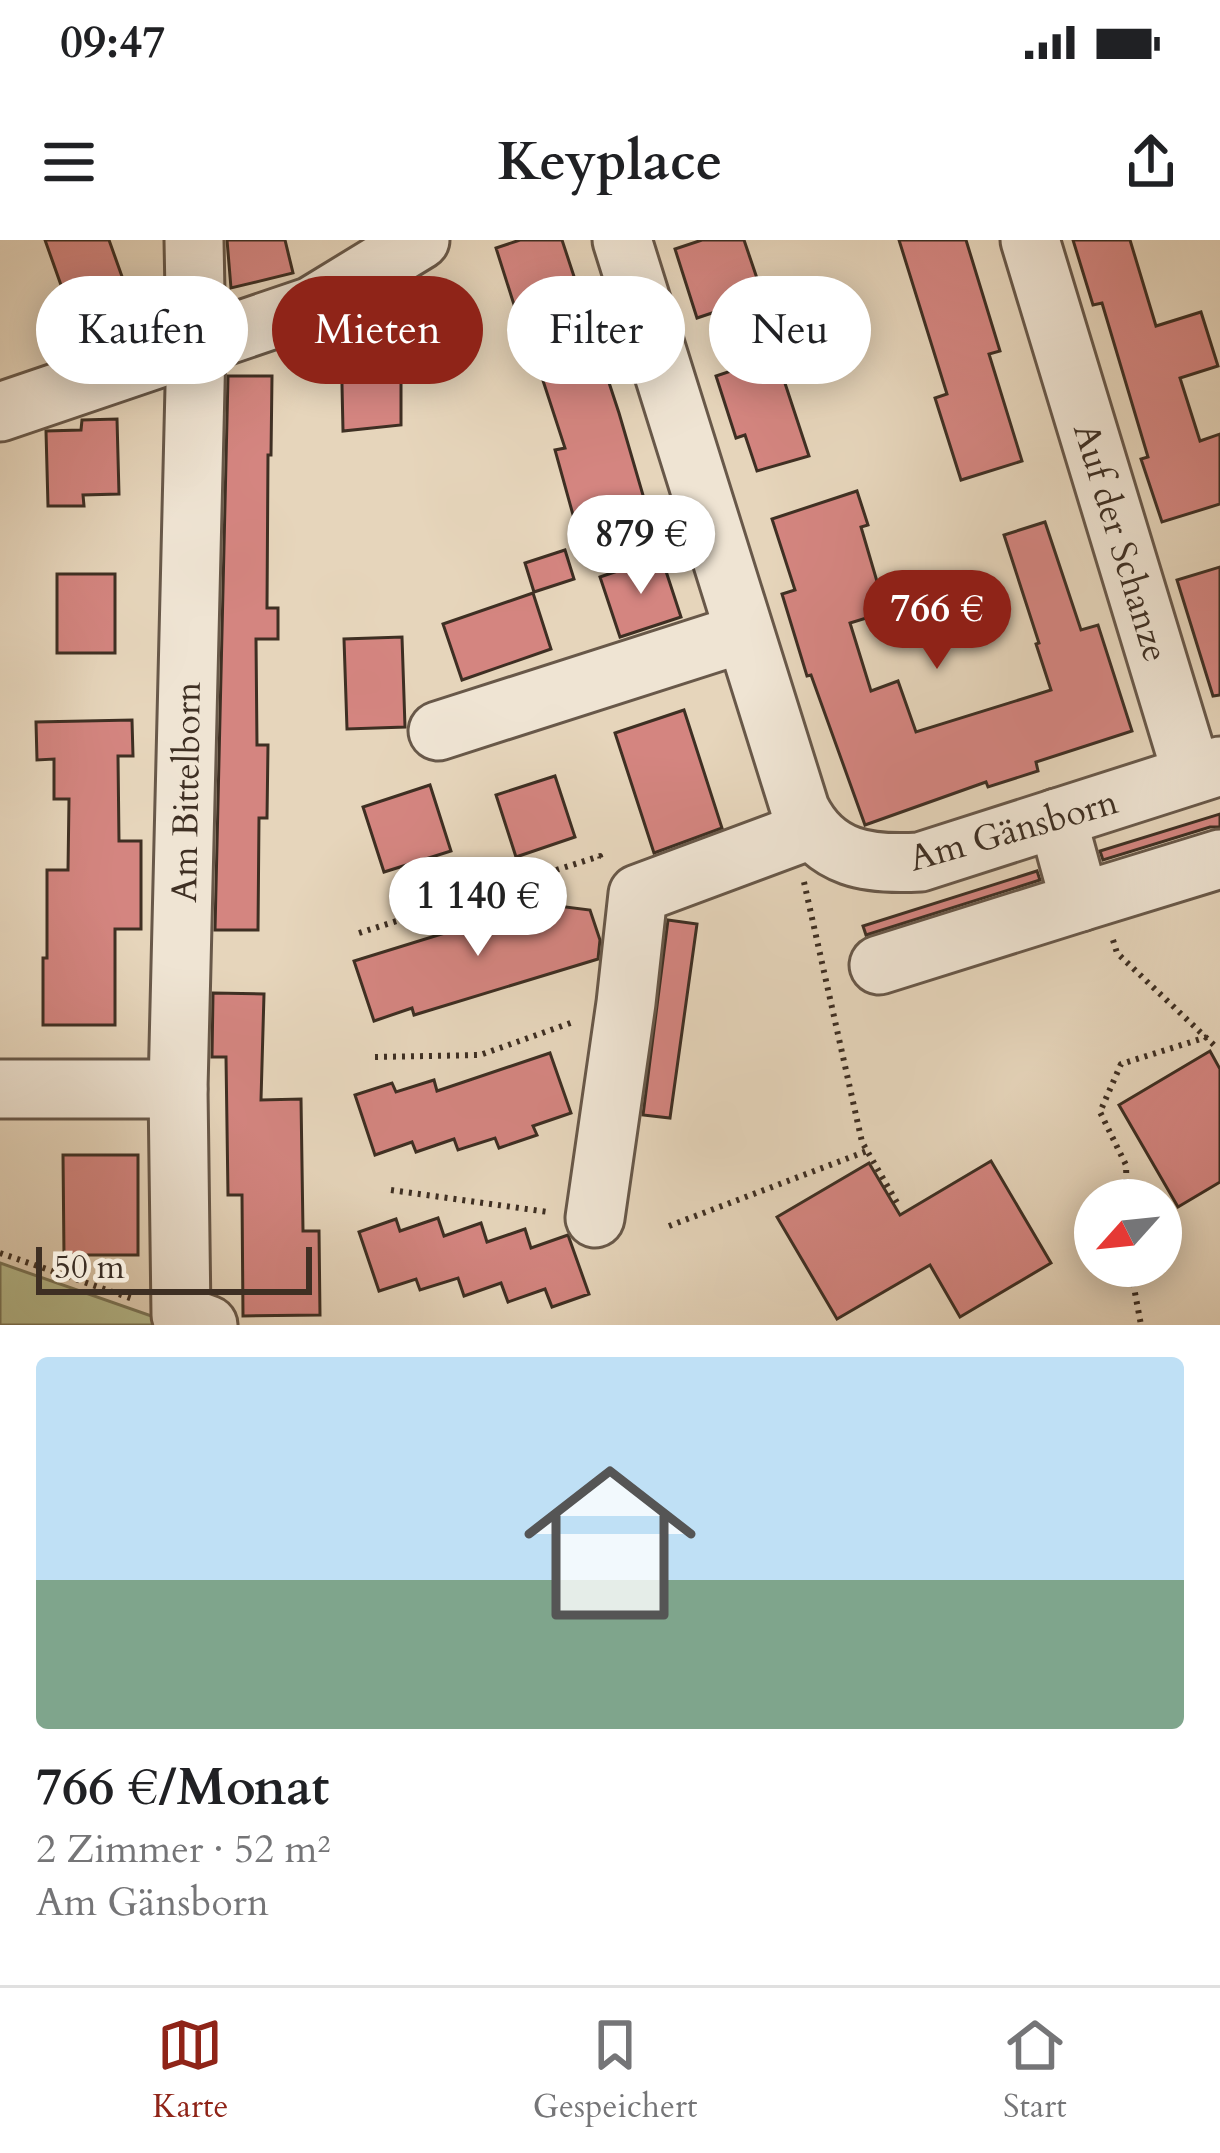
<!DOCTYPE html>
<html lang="de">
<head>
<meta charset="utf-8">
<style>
  :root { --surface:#fff; --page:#f2f2f2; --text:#202124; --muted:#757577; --line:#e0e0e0; --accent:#8f2418 }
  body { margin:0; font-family:Cardo,serif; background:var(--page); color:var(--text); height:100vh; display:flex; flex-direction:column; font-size:45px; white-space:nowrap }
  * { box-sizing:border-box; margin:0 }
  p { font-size:39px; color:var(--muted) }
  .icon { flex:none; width:66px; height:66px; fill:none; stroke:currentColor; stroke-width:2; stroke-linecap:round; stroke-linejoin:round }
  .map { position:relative; height:1085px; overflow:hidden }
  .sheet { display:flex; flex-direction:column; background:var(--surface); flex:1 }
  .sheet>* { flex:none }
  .hud { position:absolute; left:36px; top:36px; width:1149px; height:108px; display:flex; gap:24px }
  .needle { width:78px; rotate:243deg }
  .controls { position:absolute; left:1074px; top:939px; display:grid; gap:24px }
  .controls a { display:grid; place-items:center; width:108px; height:108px; border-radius:50%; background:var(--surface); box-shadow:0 6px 30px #0003; font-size:60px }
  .scale { position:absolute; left:36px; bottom:30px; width:276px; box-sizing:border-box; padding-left:12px; border:6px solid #3e2f23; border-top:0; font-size:33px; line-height:42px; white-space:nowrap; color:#3e2f23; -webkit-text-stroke:9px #efe4d3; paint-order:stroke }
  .price { position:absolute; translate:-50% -102px; padding:0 27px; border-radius:42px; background:#fff; color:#222; font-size:39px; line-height:78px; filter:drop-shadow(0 3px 6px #0008) }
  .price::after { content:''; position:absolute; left:50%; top:72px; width:36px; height:27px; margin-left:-18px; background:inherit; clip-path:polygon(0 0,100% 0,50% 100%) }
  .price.on { background:var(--accent); color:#fff }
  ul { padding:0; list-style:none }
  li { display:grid; align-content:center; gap:24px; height:636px; padding:0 36px }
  li span { display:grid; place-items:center; height:372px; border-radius:12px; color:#555 }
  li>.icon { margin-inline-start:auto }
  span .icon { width:216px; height:216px; fill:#fffc; stroke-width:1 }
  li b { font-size:51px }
  .pill { padding:0 42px; border-radius:54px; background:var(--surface); box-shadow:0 6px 30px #0003; font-size:42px; line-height:108px }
  .pill.on { background:var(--accent); color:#fff }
  .status { display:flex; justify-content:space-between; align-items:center; height:84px; padding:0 60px; background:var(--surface); direction:ltr }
  .status svg { height:33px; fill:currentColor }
  header { display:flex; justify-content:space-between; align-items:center; height:156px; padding:0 36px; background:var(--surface); font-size:54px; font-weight:600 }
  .tabs { display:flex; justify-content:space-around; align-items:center; height:168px; border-top:3px solid var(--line); background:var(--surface); font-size:33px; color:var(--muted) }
  .tabs a { display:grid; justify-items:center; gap:6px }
  .tabs .on { color:var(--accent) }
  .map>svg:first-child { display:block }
  .green { fill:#b7bd8f; stroke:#7a7659; stroke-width:3 }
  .building { fill:#d48580; stroke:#3e2f23; stroke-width:3 }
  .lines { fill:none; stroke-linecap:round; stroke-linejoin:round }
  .minor-casing { stroke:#685849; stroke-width:63 }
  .path { stroke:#3e2f23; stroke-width:6; stroke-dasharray:3 6; stroke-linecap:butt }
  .minor { stroke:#efe4d3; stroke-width:57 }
  .labels { text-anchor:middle; stroke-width:9; stroke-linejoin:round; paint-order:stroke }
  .street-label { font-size:36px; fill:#3e2f23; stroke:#efe4d3 }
</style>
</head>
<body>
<div class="status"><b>09:47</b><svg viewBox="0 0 49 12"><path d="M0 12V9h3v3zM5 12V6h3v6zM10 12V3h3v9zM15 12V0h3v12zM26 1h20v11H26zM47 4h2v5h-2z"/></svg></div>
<header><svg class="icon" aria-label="menu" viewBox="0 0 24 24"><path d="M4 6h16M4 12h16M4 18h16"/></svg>Keyplace<svg class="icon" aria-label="share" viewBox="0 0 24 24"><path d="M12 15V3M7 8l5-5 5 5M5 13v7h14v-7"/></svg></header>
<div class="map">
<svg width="1220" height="1085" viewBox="0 0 1220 1085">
  <rect width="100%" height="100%" fill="#e6d5bb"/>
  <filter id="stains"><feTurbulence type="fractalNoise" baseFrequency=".00167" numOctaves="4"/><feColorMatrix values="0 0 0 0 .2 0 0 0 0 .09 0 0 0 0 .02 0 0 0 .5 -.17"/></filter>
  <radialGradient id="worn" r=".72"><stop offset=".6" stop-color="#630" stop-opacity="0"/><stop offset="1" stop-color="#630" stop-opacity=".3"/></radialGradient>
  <path class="green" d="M0,1023L177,1085H0Z"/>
  <g class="building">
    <path d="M45,0H109L135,73L78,93Z"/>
    <path d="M227,0H285L293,33L231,48Z"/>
    <path d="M520,0H562L619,173L645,262L575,282L555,210L565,208L520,70L516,71L496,8Z"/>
    <path d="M702,0H744L763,56L697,78L675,9Z"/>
    <path d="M899,0H966L1000,111L989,114L1022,221L961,240L935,158L947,154Z"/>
    <path d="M1073,0H1130L1156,86L1201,72L1218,126L1180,138L1200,201L1220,194V264L1162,282L1141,219L1148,217L1102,63L1093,65Z"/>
    <path d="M433,72L450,127L401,140V185L343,191L341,99Z"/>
    <path d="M776,116L809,216L757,231L745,195L736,198L716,136Z"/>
    <path d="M228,136H272L271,215H268L267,368H278V399H256L257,505H268L267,578H259L258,690H215Z"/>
    <path d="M117,179L119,254L83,255L84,266H48L46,191L81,190L82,180Z"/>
    <path d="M857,251L868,285L861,287L886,372L850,383L871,451L898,441L916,492L1051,450L1036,404L1039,403L1004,295L1045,282L1081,390L1098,385L1132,491L1036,522L1038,531L988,547L986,542L865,585L811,435L807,436L782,354L795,350L772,279Z"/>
    <path d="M565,310L574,339L534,352L525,323Z"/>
    <path d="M661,316L681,377L620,397L600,337Z"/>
    <path d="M1220,327V455L1213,456L1177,340Z"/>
    <rect x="57" y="334" width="58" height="79"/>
    <path d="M533,353L551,409L462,440L443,384Z"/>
    <path d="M402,397L405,487L347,489L344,399Z"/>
    <path d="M684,470L722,588L654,613L615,493Z"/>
    <path d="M132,480L133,516H118L119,601H141V689H115V785H43V718H47V630H68L69,559H54V519L37,520L36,482Z"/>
    <path d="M555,536L575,597L516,617L496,555Z"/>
    <path d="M430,545L451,611L384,632L363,567Z"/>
    <path d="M1220,574V587H1210L1103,620L1100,611Z"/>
    <path d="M1037,631L1040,640L866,695L863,686Z"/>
    <path d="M545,662L548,669L558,666L590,670L600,700L598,719L414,775L412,768L374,781L354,721Z"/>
    <path d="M668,680L697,684L670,878L643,875Z"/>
    <path d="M213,753L264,754L261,860L301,859L303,991H319L320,1075L243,1076L242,955H228L226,817H212Z"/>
    <path d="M1210,811L1220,829V942L1178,967L1119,865Z"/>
    <path d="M550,813L571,873L533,886L537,895L499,908L495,898L458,910L454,899L416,912L412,902L375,915L355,855L392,843L396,852L434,840L437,851Z"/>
    <path d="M63,915H138V1015H64Z"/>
    <path d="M991,921L1051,1023L960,1077L930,1025L837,1079L777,977L869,923L900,975Z"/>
    <path d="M438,978L444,996L481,983L487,1002L525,989L531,1008L568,995L589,1054L552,1067L545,1049L508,1062L501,1043L464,1056L458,1038L420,1050L416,1039L379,1051L359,992L396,979L400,991Z"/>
  </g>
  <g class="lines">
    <g class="minor-casing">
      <g id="minor">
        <path d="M194,0L196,106L178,849L181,1075L208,1085"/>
        <path d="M622,0L800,569C825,620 869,625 920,622L1220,526"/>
        <path d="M1030,0L1192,534"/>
        <path d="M0,172L312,66L420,0"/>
        <path d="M438,491L744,393"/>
        <path d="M1080,662L1220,619"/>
        <path d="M879,725L1080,662L1057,578"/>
        <path d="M0,849H178"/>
        <path d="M595,978L626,763L638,654L810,590"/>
      </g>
    </g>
    <g class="path">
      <path d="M804,642L862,902L899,966"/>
      <path d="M359,693L600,616L602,623"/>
      <path d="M1113,700L1117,713L1216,807"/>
      <path d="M375,817L480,815L576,781"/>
      <path d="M391,950L548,972"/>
      <path d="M1127,960L1126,925L1100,872L1121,824L1207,797"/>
      <path d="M669,986L867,911"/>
      <path d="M0,1013L133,1059"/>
      <path d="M1130,1026L1141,1085"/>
    </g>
    <use href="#minor" class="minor"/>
  </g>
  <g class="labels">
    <g class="street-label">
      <text transform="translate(1122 302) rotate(73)" y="13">Auf der Schanze</text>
      <text transform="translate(185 552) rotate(-89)" y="13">Am Bittelborn</text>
      <text transform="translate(1013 589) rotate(-16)" y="13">Am Gänsborn</text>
    </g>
  </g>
  <rect width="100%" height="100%" filter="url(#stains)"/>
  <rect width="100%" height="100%" fill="url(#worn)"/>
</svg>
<div class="controls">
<a><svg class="needle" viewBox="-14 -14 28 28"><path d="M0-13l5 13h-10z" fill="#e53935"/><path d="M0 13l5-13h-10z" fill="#757577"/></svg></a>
</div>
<div class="scale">50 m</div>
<b class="price" style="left:641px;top:357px">879 €</b>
<b class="price on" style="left:937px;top:432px">766 €</b>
<b class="price" style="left:478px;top:719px">1 140 €</b>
<div class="hud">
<a class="pill">Kaufen</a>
<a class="pill on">Mieten</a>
<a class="pill">Filter</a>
<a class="pill">Neu</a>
</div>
</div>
<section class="sheet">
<ul>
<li><span style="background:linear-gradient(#bfe0f5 60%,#7fa58c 0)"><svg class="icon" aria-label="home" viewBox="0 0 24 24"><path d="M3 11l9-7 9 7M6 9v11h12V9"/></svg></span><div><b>766 €/Monat</b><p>2 Zimmer · 52 m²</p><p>Am Gänsborn</p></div></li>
</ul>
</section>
<nav class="tabs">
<a class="on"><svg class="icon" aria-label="map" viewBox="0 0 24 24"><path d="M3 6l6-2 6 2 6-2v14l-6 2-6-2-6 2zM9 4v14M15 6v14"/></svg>Karte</a>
<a><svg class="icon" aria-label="saved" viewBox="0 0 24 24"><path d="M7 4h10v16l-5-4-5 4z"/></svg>Gespeichert</a>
<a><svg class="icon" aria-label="home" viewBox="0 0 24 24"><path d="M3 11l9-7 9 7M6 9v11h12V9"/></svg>Start</a>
</nav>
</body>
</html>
